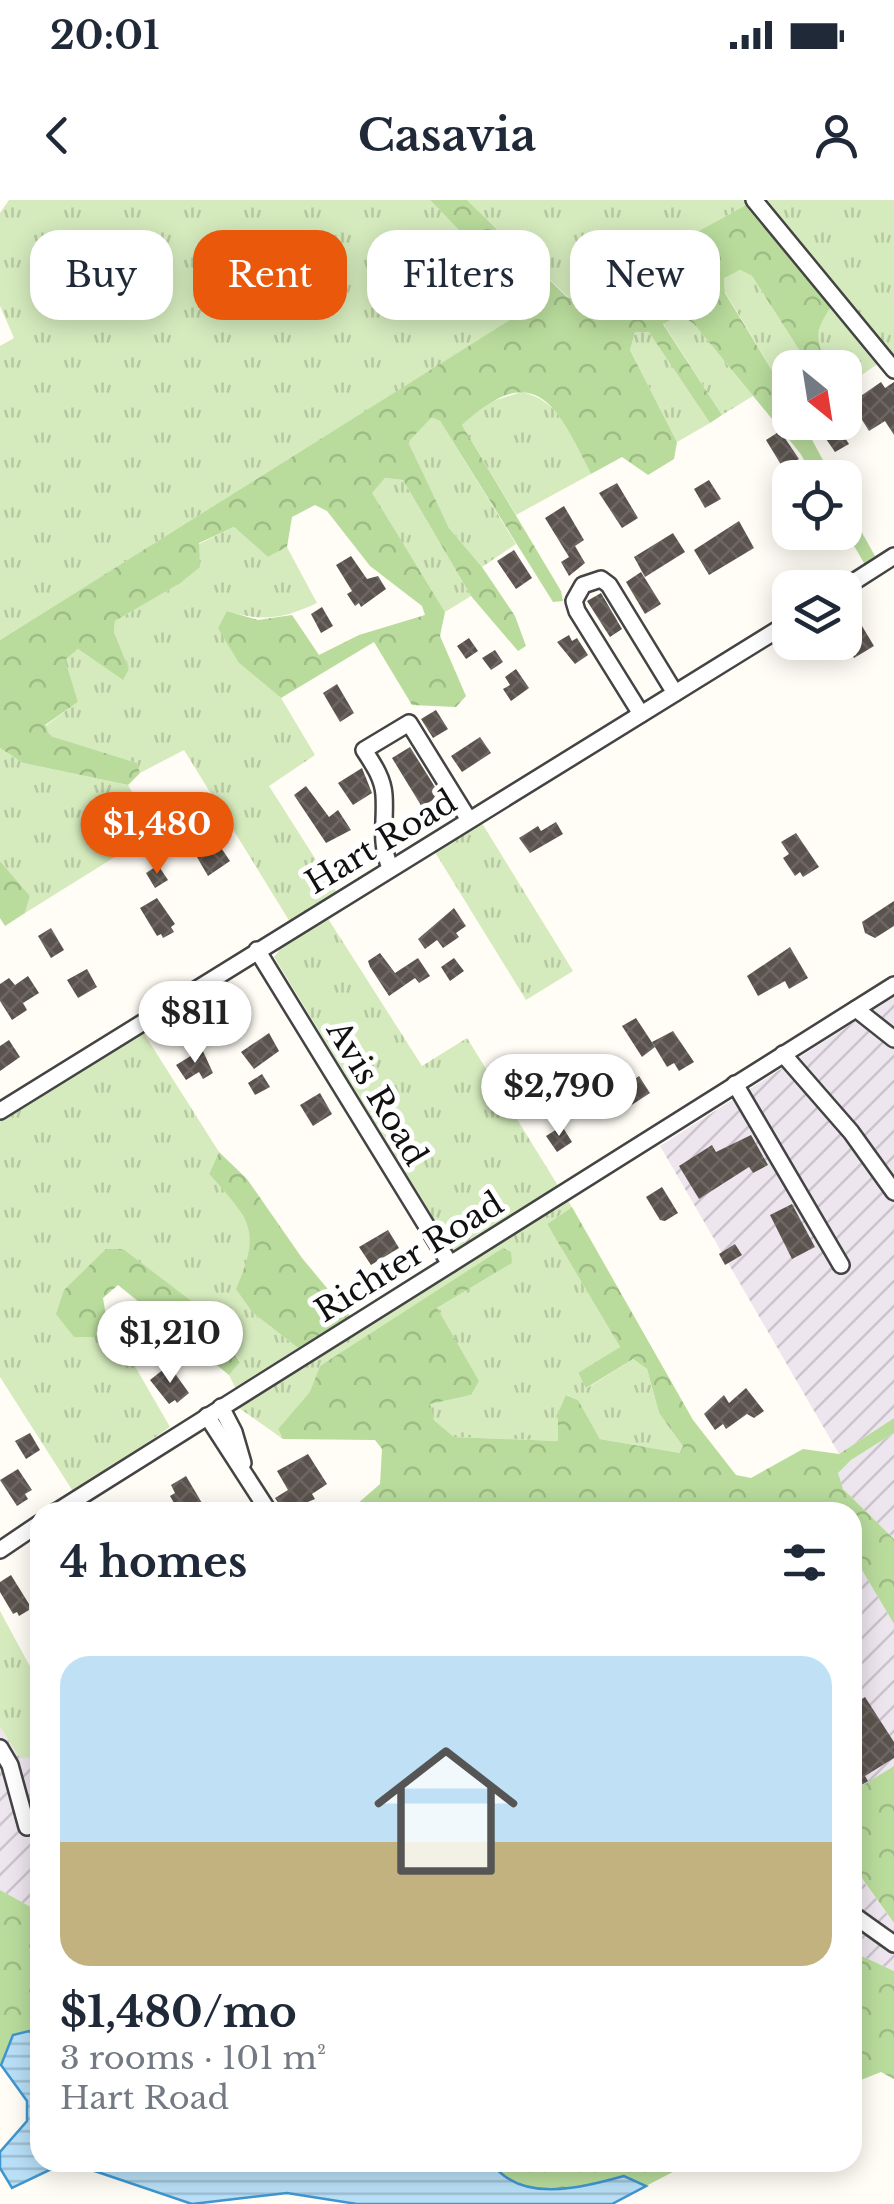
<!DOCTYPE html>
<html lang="en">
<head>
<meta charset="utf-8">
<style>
  :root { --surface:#fff; --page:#f6f6f7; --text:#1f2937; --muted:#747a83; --accent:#ea580c }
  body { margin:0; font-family:"Libre Baskerville",serif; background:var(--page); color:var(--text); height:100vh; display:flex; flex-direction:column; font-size:38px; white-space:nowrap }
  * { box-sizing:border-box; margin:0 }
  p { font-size:32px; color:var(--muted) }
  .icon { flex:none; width:55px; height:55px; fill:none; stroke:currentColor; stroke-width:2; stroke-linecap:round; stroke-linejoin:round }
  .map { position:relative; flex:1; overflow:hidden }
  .details { position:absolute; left:30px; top:1302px; width:832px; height:670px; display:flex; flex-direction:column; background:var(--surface); border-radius:30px; box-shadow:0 5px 25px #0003 }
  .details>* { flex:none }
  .hud { position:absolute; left:30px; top:30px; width:835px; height:90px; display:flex; gap:20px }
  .needle { width:65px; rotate:150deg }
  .fabs { position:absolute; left:772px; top:150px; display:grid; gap:20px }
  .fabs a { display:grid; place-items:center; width:90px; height:90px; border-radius:20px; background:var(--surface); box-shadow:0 5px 25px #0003; font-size:50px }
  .price { position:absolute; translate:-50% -85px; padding:0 22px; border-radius:35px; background:#fff; color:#222; font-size:32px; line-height:65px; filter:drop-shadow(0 2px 5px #0008) }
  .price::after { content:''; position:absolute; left:50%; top:60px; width:30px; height:22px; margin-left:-15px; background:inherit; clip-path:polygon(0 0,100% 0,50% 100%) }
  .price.active { background:var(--accent); color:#fff }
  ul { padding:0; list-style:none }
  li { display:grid; align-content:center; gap:20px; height:530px; padding:0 30px }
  li span { display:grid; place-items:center; height:310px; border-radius:30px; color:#555 }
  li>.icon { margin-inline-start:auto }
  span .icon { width:180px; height:180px; fill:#fffc; stroke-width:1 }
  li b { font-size:42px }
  h2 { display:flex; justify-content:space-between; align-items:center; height:120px; padding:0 30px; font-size:42px }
  .tag { padding:0 35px; border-radius:30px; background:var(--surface); box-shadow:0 5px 25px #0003; font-size:35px; line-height:90px }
  .tag.active { background:var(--accent); color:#fff }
  .status { display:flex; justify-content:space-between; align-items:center; height:70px; padding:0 50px; background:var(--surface); direction:ltr }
  .status svg { height:28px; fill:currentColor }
  header { display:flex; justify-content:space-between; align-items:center; height:130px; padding:0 30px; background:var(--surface); font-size:45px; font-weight:800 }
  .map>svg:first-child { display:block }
  .industrial { fill:url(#industrial-furrows) }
  .grass { fill:url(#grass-tufts) }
  .forest { fill:url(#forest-crowns) }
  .water { fill:url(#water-rules); stroke:#3f96cf; stroke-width:2.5 }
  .building { fill:url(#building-cross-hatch) }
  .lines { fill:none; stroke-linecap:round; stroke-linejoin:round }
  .minor-casing { stroke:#444; stroke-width:20 }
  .minor { stroke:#fff; stroke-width:15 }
  .labels { text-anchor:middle; stroke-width:10; stroke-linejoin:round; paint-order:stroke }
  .street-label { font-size:32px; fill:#111; stroke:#fff }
</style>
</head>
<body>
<div class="status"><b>20:01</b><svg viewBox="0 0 49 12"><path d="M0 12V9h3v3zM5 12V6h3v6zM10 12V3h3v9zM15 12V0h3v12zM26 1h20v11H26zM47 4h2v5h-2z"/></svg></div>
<header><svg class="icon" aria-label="back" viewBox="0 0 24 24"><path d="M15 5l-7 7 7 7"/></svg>Casavia<svg class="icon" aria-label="person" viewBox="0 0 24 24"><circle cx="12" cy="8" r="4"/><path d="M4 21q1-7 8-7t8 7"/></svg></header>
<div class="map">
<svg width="894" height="2004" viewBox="0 0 894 2004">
  <defs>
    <pattern id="industrial-furrows" width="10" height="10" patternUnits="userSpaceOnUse" patternTransform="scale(2.5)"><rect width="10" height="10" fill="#eee6ef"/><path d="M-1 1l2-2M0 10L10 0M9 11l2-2" fill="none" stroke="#cbc4cc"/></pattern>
    <pattern id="grass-tufts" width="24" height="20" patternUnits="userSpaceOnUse" patternTransform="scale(2.5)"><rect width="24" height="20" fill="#d5ebbd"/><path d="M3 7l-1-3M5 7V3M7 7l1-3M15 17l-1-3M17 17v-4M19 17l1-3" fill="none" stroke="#b6c8a1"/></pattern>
    <pattern id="forest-crowns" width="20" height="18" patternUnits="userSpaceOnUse" patternTransform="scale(2.5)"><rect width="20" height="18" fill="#b9dc9c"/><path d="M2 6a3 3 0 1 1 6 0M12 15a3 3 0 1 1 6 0" fill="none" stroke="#9ebc85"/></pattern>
    <pattern id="water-rules" width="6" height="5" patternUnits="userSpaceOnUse" patternTransform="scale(2.5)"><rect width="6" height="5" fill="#b9e0f7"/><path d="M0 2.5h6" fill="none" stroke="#9ebfd3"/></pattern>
    <pattern id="building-cross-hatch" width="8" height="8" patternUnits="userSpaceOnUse" patternTransform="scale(2.5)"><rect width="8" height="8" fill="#5a524d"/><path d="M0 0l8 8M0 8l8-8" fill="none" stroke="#6d6662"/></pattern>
  </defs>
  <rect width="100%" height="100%" fill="#fffdf5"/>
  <g class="industrial">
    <path d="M894,797V1218L839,1254L660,946Z"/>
    <path d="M894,1233V1339L843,1289L837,1273L851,1260Z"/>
    <path d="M853,1355L894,1424V1566L853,1592Z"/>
    <path d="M0,1527L20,1557H40V1712L0,1690Z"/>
    <path d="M852,1666L894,1723V1771L853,1752Z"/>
  </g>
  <g class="grass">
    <path d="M9,0H430L525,97L519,115L0,440V146L14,138L0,106V13Z"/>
    <path d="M467,0H894V164L887,157L845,187V168L828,167L816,141L820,123L755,0L644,61L583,101L568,97Z"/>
    <path d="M740,70L752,76L810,167L790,168V200L725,92L724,77Z"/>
    <path d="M679,115L694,124L753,196L722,215L663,123Z"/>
    <path d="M649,131L710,223L677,242L630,150L635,132Z"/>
    <path d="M521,192C562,200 574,240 591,274L516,315L462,225L484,204Z"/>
    <path d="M432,216L440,221L516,344L482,367L449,328L407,242Z"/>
    <path d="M385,278L403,280L471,396L445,412L371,293Z"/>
    <path d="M234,327L268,357L287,347L317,403C282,419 264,422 227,411L239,463L281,498L315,555L269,586L337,693L290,722L184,550L140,573L137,563L50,537L45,526L78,502L64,460L78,449L122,479L129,469L114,432L115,421L179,384L199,344Z"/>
    <path d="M0,548L23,563L128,585L155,632L25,713L30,696L0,661Z"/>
    <path d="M480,620L573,771L526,800L433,649Z"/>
    <path d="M327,717L422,866L467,838L560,989L455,1054L274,757L285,743Z"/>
    <path d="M143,832L219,952L209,974L238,1006L252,1034L247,1063L253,1113L298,1148L236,1189L229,1175L240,1161L203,1110L106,1049L94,1137L106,1116L170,1227L74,1293L0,1177V921Z"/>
    <path d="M566,998L572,1007L547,1024L620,1147L578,1174L587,1188L633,1159L647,1169L659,1213L684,1246L680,1253L600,1239L578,1200L567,1195L558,1213L559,1241L454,1237L434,1220L429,1204L471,1195L437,1108L512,1063L320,1166L311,1192L278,1229L283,1239L239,1208Z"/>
    <path d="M0,1411L40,1485V1557L20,1558L0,1527Z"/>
  </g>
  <g class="forest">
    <path d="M430,0H467L567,97L583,101L644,61L755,0L835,101C815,130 813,135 828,167H810L752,76L740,70L724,78L725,93L790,200V222L803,223L832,277H814L800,253L694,124L680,115L663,124L722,215L710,223L649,132H635L630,150L677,242L674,259L648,275L622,257L591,274C558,208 536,156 462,225L561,391L563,401L553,402L440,221L432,217L408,242L449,328L482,367L515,416L526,446L518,451L471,396L403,280L385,278L372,293L445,412L440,436L466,496L456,507L412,505L374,442L281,498L239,463L218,428L227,411L258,420L292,415L319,455L359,435L425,415L422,406L370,366L327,311L315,305L292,317L287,347L268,357L234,327L199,343L200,367L179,384L115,421L114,432L129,469L123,480L78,449L65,460L78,502L45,525L50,536L137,563L140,573L128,585L23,563L0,548V440L518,115L524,97Z"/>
    <path d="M845,302L875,356L864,363L845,330Z"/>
    <path d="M0,661L30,696L25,713L5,726L0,718Z"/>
    <path d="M219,952L247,979L302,1058L351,1117L298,1148L253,1113L236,1089C262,1029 250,1020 209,974Z"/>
    <path d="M572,1007L693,1220L736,1275L751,1278L803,1249L839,1254L894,1218V1233L851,1260L838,1273L843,1289L894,1339V1424L853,1355L852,1312H354L356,1305L380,1284L382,1249L375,1240L283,1239L278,1229L310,1192L320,1166L503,1048L511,1052L512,1063L437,1108L479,1181L471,1195L430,1204L434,1220L454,1237L558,1241V1213L566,1195L578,1200L600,1239L680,1253L683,1246L659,1213L647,1169L633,1159L586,1188L578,1173L620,1147L547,1024Z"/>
    <path d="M106,1049H123L203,1110L240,1162L229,1175L118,1085L103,1098L106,1116L94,1137H74L56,1114L64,1090Z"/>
    <path d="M894,1566V1723L853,1666L852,1592Z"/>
    <path d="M0,1690L40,1712V1839L29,1831L13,1835L0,1865Z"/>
    <path d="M853,1752L894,1771V1879L881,1872L853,1883Z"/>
    <path d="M491,1963H690L646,1986L624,1976C580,1988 520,2004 491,1963Z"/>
  </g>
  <g class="water">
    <path d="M29,1831L40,1839V1962L64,1963L12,1988L0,1968V1952L27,1921V1901L1,1865L13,1835Z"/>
    <path d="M491,1962C520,2004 580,1988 624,1976L646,1986L612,2004H357L287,1993L192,2004L71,1963Z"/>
  </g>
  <g class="building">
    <path d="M881,182L885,188L894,182V235L885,221L869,231L859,215L853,219L845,207Z"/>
    <path d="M838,227L849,244L835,252L824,236Z"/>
    <path d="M780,231L799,259L783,268L766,240Z"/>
    <path d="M709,280L721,299L705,308L694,289Z"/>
    <path d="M617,283L638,318L622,328L599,293Z"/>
    <path d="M564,306L584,340L575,346L585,363L569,376L561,362L569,357L545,318Z"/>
    <path d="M739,321L754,348L709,375L694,350Z"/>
    <path d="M673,333L685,352L645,377L634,357Z"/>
    <path d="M514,350L532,378L516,389L497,361Z"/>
    <path d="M351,356L367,379L378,376L386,389L361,407L359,403L355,406L347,394L352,391L336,365Z"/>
    <path d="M641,372L661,404L645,414L626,382Z"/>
    <path d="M601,393L622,429L610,437L587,401Z"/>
    <path d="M322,407L333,426L321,433L311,414Z"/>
    <path d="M856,416L874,446L854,458L845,443V423Z"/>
    <path d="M569,435L572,441L577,438L588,455L575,464L557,442Z"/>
    <path d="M469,438L478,451L466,459L457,446Z"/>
    <path d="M495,450L503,462L491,470L482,458Z"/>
    <path d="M516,469L529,488L511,501L503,489L510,485L505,477Z"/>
    <path d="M337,484L354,513L340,522L323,493Z"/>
    <path d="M436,510L448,529L433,538L421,519Z"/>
    <path d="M480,537L491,553L462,572L451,556Z"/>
    <path d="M410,547L440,595L422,607L392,558Z"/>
    <path d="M362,568L372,593L353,605L338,583Z"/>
    <path d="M306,586L329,617L338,610L351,630L326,643L294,595Z"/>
    <path d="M556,622L563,634L530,653L519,638L538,626L541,631Z"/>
    <path d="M180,632L189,647L176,654L167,640Z"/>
    <path d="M796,633L819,667L803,677L800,672L795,676L783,658L789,654L781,642Z"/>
    <path d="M215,639L230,661L208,676L194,652Z"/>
    <path d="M158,665L168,680L155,688L146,673Z"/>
    <path d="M157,698L175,724L171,727L174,732L163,738L161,734L157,736L140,708Z"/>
    <path d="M894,701V726L875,738L865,733L862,722Z"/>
    <path d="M454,708L466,726L456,733L459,737L443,748L437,740L425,749L418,739Z"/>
    <path d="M51,728L64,750L51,758L38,736Z"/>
    <path d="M790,747L808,778L789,789L785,781L758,796L747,776Z"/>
    <path d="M380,753L395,773L418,758L430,776L419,783L415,778L389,796L370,767L368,761Z"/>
    <path d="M454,758L464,771L450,781L441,767Z"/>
    <path d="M87,769L97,787L78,798L67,780Z"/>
    <path d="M28,776L39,793L23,803L27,810L12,820L0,801V784L9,778L15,785Z"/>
    <path d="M636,818L655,847L642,857L622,826Z"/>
    <path d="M673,831L694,862L679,871L674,863L667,867L652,842Z"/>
    <path d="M269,833L279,851L254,869L241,852Z"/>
    <path d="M9,840L20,857L0,871V846Z"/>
    <path d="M202,849L213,873L203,879L199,872L186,880L176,865Z"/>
    <path d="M590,859L601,876L587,885L576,868Z"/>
    <path d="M262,874L270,887L255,895L248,883Z"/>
    <path d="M639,876L650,893L624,910L610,888L622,880L626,885Z"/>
    <path d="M320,893L332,914L313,926L300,905Z"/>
    <path d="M562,926L572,942L557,952L546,936Z"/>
    <path d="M751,935L768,965L753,973L749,967L699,999L679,966L712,945L716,952Z"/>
    <path d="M662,987L678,1013L665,1021L660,1020L646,997Z"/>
    <path d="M792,1004L815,1047L792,1059L770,1015Z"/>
    <path d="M388,1030L399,1048L371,1065L359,1047Z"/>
    <path d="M735,1044L742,1055L725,1065L719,1054Z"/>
    <path d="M172,1144L182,1157L172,1165L162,1152Z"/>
    <path d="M169,1165L189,1193L177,1203L175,1200L169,1204L150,1180Z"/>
    <path d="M746,1188L764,1211L754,1218L747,1214L726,1229L723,1224L715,1230L704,1214L724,1195L729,1203Z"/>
    <path d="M30,1233L40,1250L26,1259L15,1241Z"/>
    <path d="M308,1254L327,1284L312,1294L315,1299L284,1312L275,1298L288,1290L277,1271Z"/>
    <path d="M18,1269L32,1290L25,1294L28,1299L17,1306L0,1280Z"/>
    <path d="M186,1276L202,1303L185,1312H157L174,1303L170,1296L175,1293L171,1285Z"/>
    <path d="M11,1375L29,1404V1410L19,1416L17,1412L13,1414L0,1392V1382Z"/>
    <path d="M865,1497L894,1542V1558L865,1576L868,1581L852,1591V1505Z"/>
  </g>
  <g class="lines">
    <g class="minor-casing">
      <g id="minor">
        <path d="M754,0L894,170"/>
        <path d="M844,388L894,356"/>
        <path d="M641,514L577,411L574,401L583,385L601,379L609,385L675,493"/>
        <path d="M390,668C379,639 386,623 384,595C383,578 373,564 364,550L409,523L469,620"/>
        <path d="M257,750L450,1064"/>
        <path d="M856,809L894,839"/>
        <path d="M783,854L851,932L894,992"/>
        <path d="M735,884L841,1065"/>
        <path d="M0,911L790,422"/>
        <path d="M221,1207L234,1232L243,1263"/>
        <path d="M207,1216L269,1312"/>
        <path d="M56,1312L894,785"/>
        <path d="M0,1350L40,1323"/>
        <path d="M0,1548L10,1565L27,1627"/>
        <path d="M852,1714L894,1744"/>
      </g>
    </g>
    <use href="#minor" class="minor"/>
  </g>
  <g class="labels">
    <g class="street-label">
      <text transform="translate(381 642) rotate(-31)" y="11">Hart Road</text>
      <text transform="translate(377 893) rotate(59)" y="11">Avis Road</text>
      <text transform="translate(409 1057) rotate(-32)" y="11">Richter Road</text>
    </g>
  </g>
</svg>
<div class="fabs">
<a><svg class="needle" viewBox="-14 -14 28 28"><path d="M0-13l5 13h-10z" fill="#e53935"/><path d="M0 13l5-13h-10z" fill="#747a83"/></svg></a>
<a><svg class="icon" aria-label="locate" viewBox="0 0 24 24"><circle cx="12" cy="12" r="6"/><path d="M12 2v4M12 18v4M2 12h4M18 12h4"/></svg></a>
<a><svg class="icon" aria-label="layers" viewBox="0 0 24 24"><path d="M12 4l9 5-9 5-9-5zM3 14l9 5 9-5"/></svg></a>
</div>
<b class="price active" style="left:157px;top:677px">$1,480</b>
<b class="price" style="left:195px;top:866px">$811</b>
<b class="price" style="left:559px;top:939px">$2,790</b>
<b class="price" style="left:170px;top:1186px">$1,210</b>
<div class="hud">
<a class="tag">Buy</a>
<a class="tag active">Rent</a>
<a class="tag">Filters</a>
<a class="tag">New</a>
</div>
<section class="details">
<h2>4 homes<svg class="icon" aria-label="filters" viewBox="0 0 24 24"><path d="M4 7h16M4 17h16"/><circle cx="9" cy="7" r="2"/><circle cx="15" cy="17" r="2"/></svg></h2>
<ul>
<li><span style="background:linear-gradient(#bfe0f5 60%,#c2b280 0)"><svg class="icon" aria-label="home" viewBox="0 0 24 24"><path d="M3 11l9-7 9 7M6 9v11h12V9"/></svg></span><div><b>$1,480/mo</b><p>3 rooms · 101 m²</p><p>Hart Road</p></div></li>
</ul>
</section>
</div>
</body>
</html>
